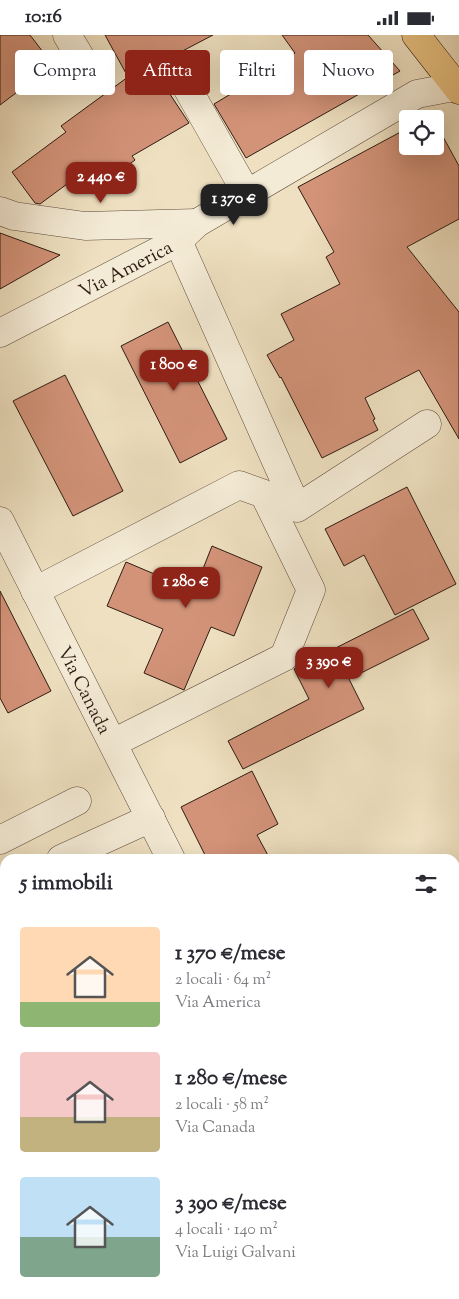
<!DOCTYPE html>
<html lang="it">
<head>
<meta charset="utf-8">
<style>
  :root { --surface:#fff; --page:#f2f2f3; --text:#2b2b33; --muted:#7c7c81; --accent:#8f2418 }
  body { margin:0; font-family:"Sorts Mill Goudy",serif; background:var(--page); color:var(--text); height:100vh; display:flex; flex-direction:column; font-size:19px; white-space:nowrap }
  * { box-sizing:border-box; margin:0 }
  p { font-size:16px; color:var(--muted) }
  .icon { flex:none; width:28px; height:28px; fill:none; stroke:currentColor; stroke-width:2; stroke-linecap:round; stroke-linejoin:round }
  .map { position:relative; flex:1; overflow:hidden }
  .panel { position:absolute; left:0px; top:819px; width:460px; height:446px; display:flex; flex-direction:column; background:var(--surface); border-radius:15px 15px 0 0; box-shadow:0 5px 20px #0002 }
  .panel>* { flex:none }
  .banner { position:absolute; left:15px; top:15px; width:430px; height:45px; display:flex; gap:10px }
  .controls { position:absolute; left:399px; top:75px; display:grid; gap:10px }
  .controls a { display:grid; place-items:center; width:45px; height:45px; border-radius:5px; background:var(--surface); box-shadow:0 5px 20px #0002; font-size:25px }
  .price { position:absolute; translate:-50% -42px; padding:0 11px; border-radius:10px; background:var(--accent); color:#fff; font-size:16px; line-height:32px; filter:drop-shadow(0 1px 2px #0008) }
  .price::after { content:''; position:absolute; left:50%; top:30px; width:15px; height:11px; margin-left:-8px; background:inherit; clip-path:polygon(0 0,100% 0,50% 100%) }
  .price.current { background:#222; color:#fff }
  ul { padding:0; list-style:none }
  li { display:flex; align-items:center; gap:15px; height:125px; padding:0 20px }
  li span { display:grid; place-items:center; flex:none; width:140px; height:100px; border-radius:5px; color:#555 }
  li>.icon { margin-inline-start:auto }
  span .icon { width:60px; height:60px; fill:#fffc; stroke-width:1 }
  li b { font-size:21px }
  h2 { display:flex; justify-content:space-between; align-items:center; height:60px; padding:0 20px; font-size:21px }
  .pill { padding:0 18px; border-radius:5px; background:var(--surface); box-shadow:0 5px 20px #0002; font-size:18px; line-height:45px }
  .pill.current { background:var(--accent); color:#fff }
  .status { display:flex; justify-content:space-between; align-items:center; height:35px; padding:0 25px; background:var(--surface); direction:ltr }
  .status svg { height:14px; fill:currentColor }
  .map>svg:first-child { display:block }
  .building { fill:#d39379; stroke:#2e1b12 }
  .lines { fill:none; stroke-linecap:round; stroke-linejoin:round }
  .minor-casing { stroke:#5e4c3e; stroke-width:29 }
  .major-casing { stroke:#2e1b12; stroke-width:29 }
  .minor { stroke:#f4ebd6; stroke-width:28 }
  .major { stroke:#e7c080; stroke-width:28 }
  .labels { text-anchor:middle; stroke-width:4; stroke-linejoin:round; paint-order:stroke }
  .street-label { font-size:19px; fill:#2e1b12; stroke:#f4ebd6 }
</style>
</head>
<body>
<div class="status"><b>10:16</b><svg viewBox="0 0 49 12"><path d="M0 12V9h3v3zM5 12V6h3v6zM10 12V3h3v9zM15 12V0h3v12zM26 1h20v11H26zM47 4h2v5h-2z"/></svg></div>
<div class="map">
<svg width="459" height="1264" viewBox="0 0 459 1264">
  <rect width="100%" height="100%" fill="#eee0c0"/>
  <filter id="stains"><feTurbulence type="fractalNoise" baseFrequency=".004" numOctaves="4"/><feColorMatrix values="0 0 0 0 .2 0 0 0 0 .09 0 0 0 0 .02 0 0 0 .5 -.17"/></filter>
  <radialGradient id="worn" r=".72"><stop offset=".6" stop-color="#630" stop-opacity="0"/><stop offset="1" stop-color="#630" stop-opacity=".3"/></radialGradient>
  <g class="building">
    <path d="M0,0H30L53,30L0,70Z"/>
    <path d="M105,0H213L152,32L189,88L132,121L135,125L103,149L90,132L40,169L35,168L12,137L66,97L61,91L128,42Z"/>
    <path d="M282,0H368L400,36L246,123L214,69L261,41L295,18Z"/>
    <path d="M435,87L459,131V184L407,212L459,277V404L419,335L365,363L375,384L373,385L378,395L322,423L281,342L280,343L267,320L294,305L281,279L340,249L326,222L334,217L298,152L408,93V111H435Z"/>
    <path d="M0,198L60,220L0,254Z"/>
    <path d="M168,287L227,404L180,428L121,311Z"/>
    <path d="M65,340L123,456L73,481L13,366Z"/>
    <path d="M407,452L456,549L395,580L364,520L344,531L325,494Z"/>
    <path d="M212,511L262,532L234,601L211,592L184,655L144,638L163,594L107,571L126,527L178,549L181,542L197,549Z"/>
    <path d="M0,556L51,656L8,678L0,663Z"/>
    <path d="M413,574L429,604L349,644L364,674L243,734L228,706L309,664L294,634Z"/>
    <path d="M252,736L278,789L257,800L270,824H207L181,772Z"/>
  </g>
  <g class="lines">
    <g class="minor-casing">
      <g id="minor">
        <path d="M67,0L82,25"/>
        <path d="M181,42L247,159"/>
        <path d="M0,176L14,181L85,191L197,188"/>
        <path d="M178,206L297,473L427,389"/>
        <path id="s1" d="M0,298L178,206L197,188L417,59L459,51"/>
        <path id="s2" d="M0,486L171,824"/>
        <path d="M35,556L239,450L264,459L311,555L284,622L113,708"/>
        <path d="M0,805L77,766"/>
        <path d="M61,824L151,783"/>
        <path d="M0,851L5,849"/>
        <path d="M0,1224L5,1234"/>
        <path d="M18,1260L20,1264"/>
        <path d="M351,1260L353,1264"/>
        <path d="M393,1260L395,1264"/>
        <path d="M116,1264L124,1260"/>
      </g>
    </g>
    <g class="major-casing">
      <path id="major" d="M416,0L459,55"/>
    </g>
    <use href="#minor" class="minor"/>
    <use href="#major" class="major"/>
  </g>
  <g class="labels">
    <g class="street-label">
      <text dy="7" stroke="none"><textPath href="#s1" startOffset="141">Via America</textPath></text>
      <text dy="7" stroke="none"><textPath href="#s2" startOffset="189">Via Canada</textPath></text>
    </g>
  </g>
  <rect width="100%" height="100%" filter="url(#stains)"/>
  <rect width="100%" height="100%" fill="url(#worn)"/>
</svg>
<div class="controls">
<a><svg class="icon" aria-label="locate" viewBox="0 0 24 24"><circle cx="12" cy="12" r="6"/><path d="M12 2v4M12 18v4M2 12h4M18 12h4"/></svg></a>
</div>
<b class="price" style="left:101px;top:169px">2 440 €</b>
<b class="price current" style="left:234px;top:191px">1 370 €</b>
<b class="price" style="left:174px;top:357px">1 800 €</b>
<b class="price" style="left:186px;top:574px">1 280 €</b>
<b class="price" style="left:329px;top:654px">3 390 €</b>
<div class="banner">
<a class="pill">Compra</a>
<a class="pill current">Affitta</a>
<a class="pill">Filtri</a>
<a class="pill">Nuovo</a>
</div>
<section class="panel">
<h2>5 immobili<svg class="icon" aria-label="filters" viewBox="0 0 24 24"><path d="M4 7h16M4 17h16"/><circle cx="9" cy="7" r="2"/><circle cx="15" cy="17" r="2"/></svg></h2>
<ul>
<li><span style="background:linear-gradient(#ffd9b3 75%,#8fb573 0)"><svg class="icon" aria-label="home" viewBox="0 0 24 24"><path d="M3 11l9-7 9 7M6 9v11h12V9"/></svg></span><div><b>1 370 €/mese</b><p>2 locali · 64 m²</p><p>Via America</p></div></li>
<li><span style="background:linear-gradient(#f6c9c9 65%,#c2b280 0)"><svg class="icon" aria-label="home" viewBox="0 0 24 24"><path d="M3 11l9-7 9 7M6 9v11h12V9"/></svg></span><div><b>1 280 €/mese</b><p>2 locali · 58 m²</p><p>Via Canada</p></div></li>
<li><span style="background:linear-gradient(#bfe0f5 60%,#7fa58c 0)"><svg class="icon" aria-label="home" viewBox="0 0 24 24"><path d="M3 11l9-7 9 7M6 9v11h12V9"/></svg></span><div><b>3 390 €/mese</b><p>4 locali · 140 m²</p><p>Via Luigi Galvani</p></div></li>
</ul>
</section>
</div>
</body>
</html>
